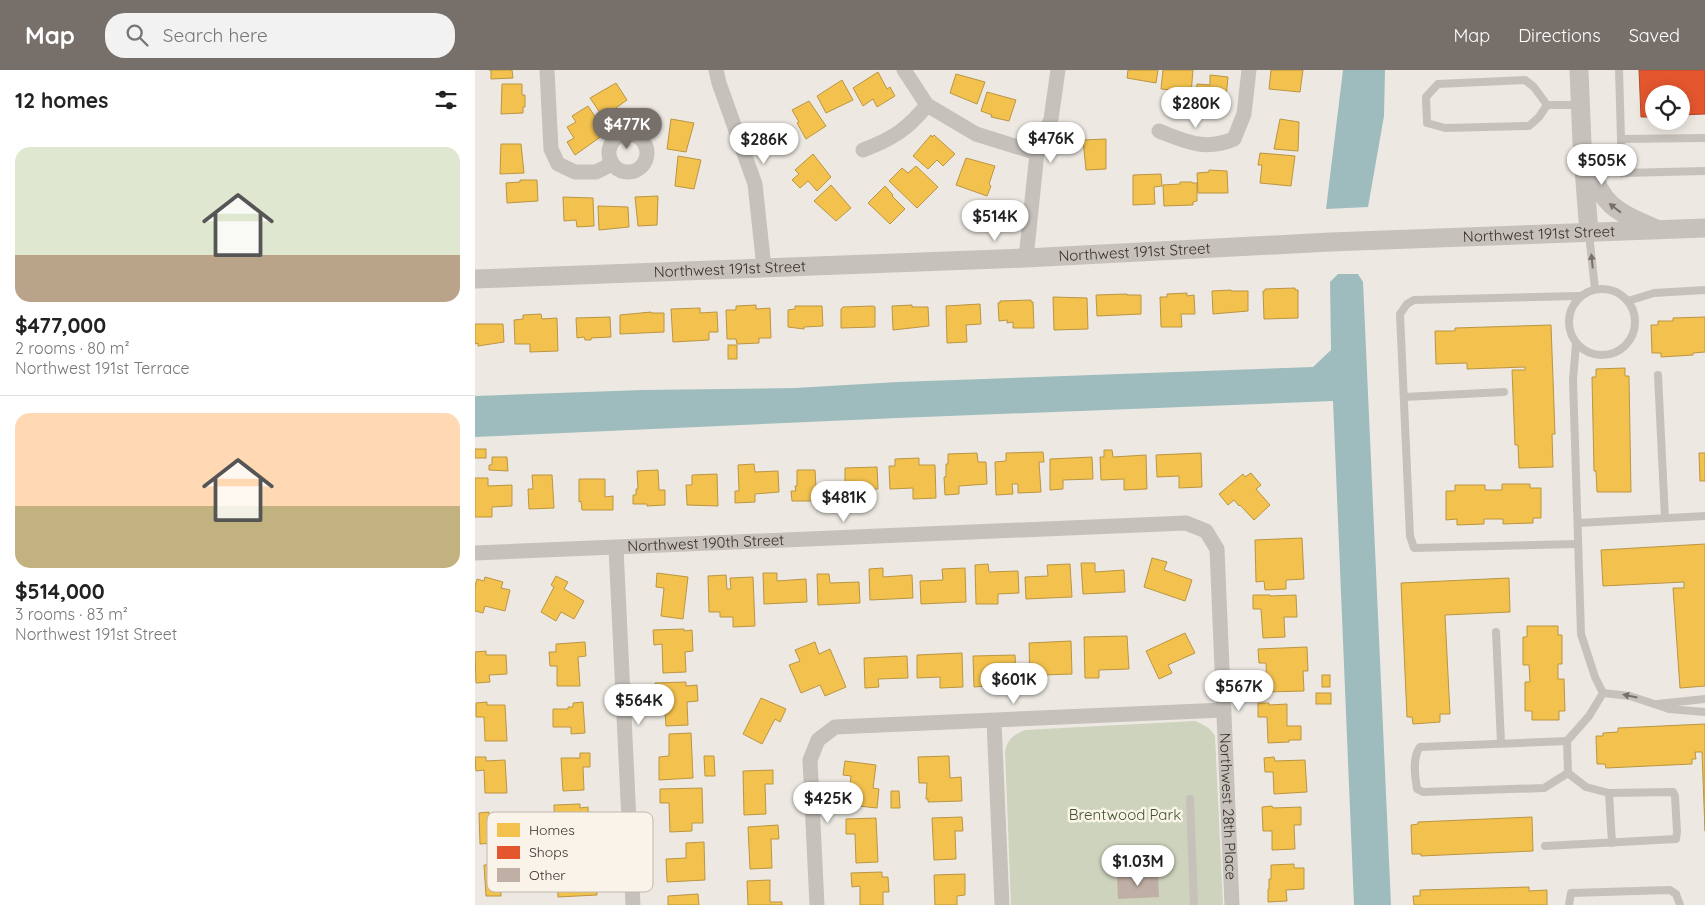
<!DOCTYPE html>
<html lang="en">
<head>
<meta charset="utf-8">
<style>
  :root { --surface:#fff; --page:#f2f2f2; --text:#222; --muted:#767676; --line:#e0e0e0; --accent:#776f6a }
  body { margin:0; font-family:Quicksand,sans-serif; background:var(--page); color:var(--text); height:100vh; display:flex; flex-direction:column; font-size:19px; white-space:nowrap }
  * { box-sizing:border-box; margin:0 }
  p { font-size:16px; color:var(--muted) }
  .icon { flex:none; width:28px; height:28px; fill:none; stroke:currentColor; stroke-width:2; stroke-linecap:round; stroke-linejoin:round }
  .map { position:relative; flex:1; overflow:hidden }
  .drawer { display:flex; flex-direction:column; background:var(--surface); width:475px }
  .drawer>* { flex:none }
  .buttons { position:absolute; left:1170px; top:15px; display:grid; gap:10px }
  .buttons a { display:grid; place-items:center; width:45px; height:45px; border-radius:50%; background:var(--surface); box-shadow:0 2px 12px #0003; font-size:25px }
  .price { position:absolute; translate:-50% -42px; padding:0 11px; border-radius:18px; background:#fff; color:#222; font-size:16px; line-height:32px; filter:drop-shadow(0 1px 2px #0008) }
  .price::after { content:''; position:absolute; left:50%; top:30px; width:15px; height:11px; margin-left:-8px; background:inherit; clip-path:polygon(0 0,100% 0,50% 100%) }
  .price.active { background:var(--accent); color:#fff }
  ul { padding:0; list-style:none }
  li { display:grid; align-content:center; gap:10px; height:265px; padding:0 15px }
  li+li { border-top:1px solid var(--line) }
  li span { display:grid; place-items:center; height:155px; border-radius:15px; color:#555 }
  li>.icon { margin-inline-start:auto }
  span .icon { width:90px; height:90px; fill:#fffc; stroke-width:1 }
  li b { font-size:21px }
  h2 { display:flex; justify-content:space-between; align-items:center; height:60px; padding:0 15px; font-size:21px }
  header { display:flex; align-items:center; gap:30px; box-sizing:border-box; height:70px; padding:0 25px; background:var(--accent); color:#fff }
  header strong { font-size:24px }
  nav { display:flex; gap:28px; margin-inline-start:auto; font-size:18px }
  .search { width:350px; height:45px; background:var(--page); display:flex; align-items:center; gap:12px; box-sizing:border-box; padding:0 18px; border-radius:20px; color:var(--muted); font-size:19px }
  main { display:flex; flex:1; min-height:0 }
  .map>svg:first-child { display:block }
  .green { fill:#cdd3bc }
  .water { fill:#9ebcbe }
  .homes { fill:#f2c14e; stroke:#ba9543 }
  .shops { fill:#e4572e; stroke:#b04b2c }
  .building { fill:#c0afa4 }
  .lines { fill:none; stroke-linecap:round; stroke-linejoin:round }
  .service { stroke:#c6c1bb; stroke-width:8 }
  .minor { stroke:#c6c1bb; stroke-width:15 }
  .tertiary { stroke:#c6c1bb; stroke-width:19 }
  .oneway { fill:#77706b }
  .labels { text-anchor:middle; stroke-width:5; stroke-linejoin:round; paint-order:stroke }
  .street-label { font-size:15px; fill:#372e29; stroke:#faf3e9 }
  .park-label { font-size:15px; fill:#43552d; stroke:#faf3e9 }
  .key { fill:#faf3e9; stroke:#c0b8af; stroke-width:1 }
  .key-label { font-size:14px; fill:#372e29 }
</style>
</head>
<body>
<header>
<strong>Map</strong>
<div class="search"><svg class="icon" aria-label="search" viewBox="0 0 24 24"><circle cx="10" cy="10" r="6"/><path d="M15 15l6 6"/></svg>Search here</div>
<nav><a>Map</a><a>Directions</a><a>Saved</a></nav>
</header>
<main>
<section class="drawer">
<h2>12 homes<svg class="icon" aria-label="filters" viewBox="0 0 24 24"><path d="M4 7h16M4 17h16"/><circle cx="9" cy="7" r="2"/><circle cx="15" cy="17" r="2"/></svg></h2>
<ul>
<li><span style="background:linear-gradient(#dfe7d0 70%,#b9a48a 0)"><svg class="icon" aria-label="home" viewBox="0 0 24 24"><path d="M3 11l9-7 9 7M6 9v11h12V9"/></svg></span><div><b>$477,000</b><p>2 rooms · 80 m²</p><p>Northwest 191st Terrace</p></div></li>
<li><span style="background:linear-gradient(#ffd9b3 60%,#c2b280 0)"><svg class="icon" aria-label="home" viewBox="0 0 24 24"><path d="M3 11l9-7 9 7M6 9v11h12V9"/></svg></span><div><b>$514,000</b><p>3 rooms · 83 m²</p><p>Northwest 191st Street</p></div></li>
</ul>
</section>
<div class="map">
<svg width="1230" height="835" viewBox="0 0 1230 835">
  <rect width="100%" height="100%" fill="#ede9e2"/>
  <path class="green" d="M720,651C729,655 735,657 740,666L748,835H536L530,681C533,669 538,665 550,660Z"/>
  <g class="water">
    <path d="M868,0H910L909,46L893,137L851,139Z"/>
    <path d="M863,204H883L888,212L916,835H879L858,331L423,348L0,367V326L168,320L320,318L423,312L838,297L856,280L855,212Z"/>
  </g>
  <g class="homes">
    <path d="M14,0H37L38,8L16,9V0Z"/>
    <path d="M653,0H683L681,13L652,8Z"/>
    <path d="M688,0H718L716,24L697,22V20L686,19Z"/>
    <path d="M796,0H828L825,22L794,19Z"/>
    <path d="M403,2L412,19L415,17L420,26L402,37L398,29L388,36L378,18Z"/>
    <path d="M481,4L510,12L502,34L475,23Z"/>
    <path d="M735,5L753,7L750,38L733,37V34L720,33L722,14L735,15Z"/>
    <path d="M367,10L378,30L351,43L342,26Z"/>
    <path d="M141,13L152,30L128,47L115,28Z"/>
    <path d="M27,14H47V25H50V37H48V43L26,44Z"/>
    <path d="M512,22L541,30L534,51L516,47L517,45L506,41Z"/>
    <path d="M334,31L351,56L331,69L322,53L324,52L317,40Z"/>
    <path d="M113,36L131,63L100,85L92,72L99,68L92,57L101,52L97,46Z"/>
    <path d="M196,49L219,53L211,82L192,79Z"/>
    <path d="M805,49L824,52L823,81L799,79Z"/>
    <path d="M456,65L457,67L459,65L480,84L468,96L462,90L453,99L438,86Z"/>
    <path d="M631,69V99L611,100L608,70Z"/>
    <path d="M26,74H46L49,103L25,104Z"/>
    <path d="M785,83L820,86L816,116L785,113L787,95H783Z"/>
    <path d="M338,84L356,107L342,121L333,111L325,118L317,110L324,104L320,100Z"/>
    <path d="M203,86L226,90L219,119L200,116Z"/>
    <path d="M491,88L520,96L514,114L516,116L512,126L481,115Z"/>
    <path d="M441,96L463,117L442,138L414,111L427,98L433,103Z"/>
    <path d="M734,100L752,101L753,123H723L722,103L734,102Z"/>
    <path d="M686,104L687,116L679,117L680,134L658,135V105Z"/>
    <path d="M45,110H62L63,131L32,133L31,113L45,112Z"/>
    <path d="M705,112H717V113H722V131L718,132V135L689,136L688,115L705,114Z"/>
    <path d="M356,115L376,138L361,151L339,131Z"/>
    <path d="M410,116L418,125L417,126L430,139L415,154L393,133Z"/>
    <path d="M183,126L182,155L163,156L160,127Z"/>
    <path d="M88,127L118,128L119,156L102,157L101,150L89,151Z"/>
    <path d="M123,136L153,137L154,157L124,160Z"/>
    <path d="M820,218V220H823V248L789,249L788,221H790V219Z"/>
    <path d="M756,220V221H773V241L738,244L737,221Z"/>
    <path d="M712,223V226L719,225L720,244H706L707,257H686L685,227H692V224Z"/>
    <path d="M652,224V225H666V244L622,246L621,225Z"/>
    <path d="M578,227L612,228L613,259L579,260Z"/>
    <path d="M556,230V232H558L559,258H538V252L532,253V250L524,251L523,233H525V231Z"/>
    <path d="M505,234L506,254L491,255L492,272L472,273L471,236Z"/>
    <path d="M281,235V239L295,238L296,268H284V273L262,274L261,269H252L251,240H261V236Z"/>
    <path d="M437,235V237H453L454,256L418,260L417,236Z"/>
    <path d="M320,236H347L348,256L329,257V259L313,257V240L320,239Z"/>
    <path d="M398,236L400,237V257L366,258V239L368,237Z"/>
    <path d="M225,238V243L242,242L243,262H234V270L198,272L196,239Z"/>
    <path d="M176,242V243H189V262L145,264V245Z"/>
    <path d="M66,244L67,249L82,248L83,281L55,282V274H40L39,250L48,249V245Z"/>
    <path d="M135,247L136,267L116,268V270H110L109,267L102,268L101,248Z"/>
    <path d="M1230,247V282L1218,283V285L1186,287V283H1177L1176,255H1183V251H1198V248Z"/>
    <path d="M0,254H28L29,272L3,276V273L0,274Z"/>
    <path d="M1076,255L1080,364H1077L1078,397L1044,398L1043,375H1040L1037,300H1050V297L992,299V293L961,294L960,261H980V258Z"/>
    <rect x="253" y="275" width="9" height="14"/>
    <path d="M1150,298V306H1154L1156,422H1122L1121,401H1119L1117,307H1121V299Z"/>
    <rect x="0" y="379" width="11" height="9"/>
    <path d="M629,380H637L638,387L671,385L672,419L649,420V409L626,410L625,387H629Z"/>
    <path d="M568,382L569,392H564L566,422L543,423V414H537L538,424L521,425L520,392L531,391V383Z"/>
    <path d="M502,383L503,392H511L512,414L484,416V424L470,425L469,407H471V394H473V384Z"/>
    <path d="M726,383L727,417L704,418V406L682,407L681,385Z"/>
    <path d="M1224,383H1230V411H1225Z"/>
    <path d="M17,387H32L33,401L14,400V395H17Z"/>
    <path d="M617,387L618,409L588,410V419L575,420V389Z"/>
    <path d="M444,388V395H460L461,428L438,429V418L415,419L414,396H420V389Z"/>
    <path d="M279,394L280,402L303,401L304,422L280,424V432L260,433V421H264L263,395Z"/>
    <path d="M402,397L403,419L380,420V427L366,428V417H370V398Z"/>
    <path d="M183,400L184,420H190V435L172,436V434H158V425H161V419H163L162,401Z"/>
    <path d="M322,400H340L341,417H347L348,431H317L316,421H321L320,416H322Z"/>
    <path d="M776,403L786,415L781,419L795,435L779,450L765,435L764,436L759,430L753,435L744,424L768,404L770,407Z"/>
    <path d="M242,404L243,436L212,435L211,415H217V405Z"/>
    <path d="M57,405H77L79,438L54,439L53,419H58Z"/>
    <path d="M0,408H13V416L37,415V436L17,437V447H0Z"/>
    <path d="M104,409H130V427L138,426V440H107L106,431L104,432Z"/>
    <path d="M1027,414H1055V418H1066V448H1058V453L1028,454V449H1009V454L982,455V449L971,450V421H980V415H1010V420H1027Z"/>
    <path d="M827,468L829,509L811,510V519L790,520L789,511L781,512L780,470Z"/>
    <path d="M1230,474V616L1205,618L1198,518H1209V512L1128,516L1126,480Z"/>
    <path d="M677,488L692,492L689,500L717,510L710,531L669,517Z"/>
    <path d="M606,493H620V502L649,500L650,522L608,524Z"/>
    <path d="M513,494L514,502L543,501L544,523L523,524V534H501L500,495Z"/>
    <path d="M595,494L597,527L551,529L550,507L573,506L572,495Z"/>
    <path d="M408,498V507L437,505L438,528L395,530L394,499Z"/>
    <path d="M490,498L491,532L446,534L445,511L468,510L467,499Z"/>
    <path d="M182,503L213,507L208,549L186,546L189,518L181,517Z"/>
    <path d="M288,503H302V511L331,509L332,532L289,534Z"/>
    <path d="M342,504H354L355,513L384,512L385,533L343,535Z"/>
    <path d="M251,505L252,519H256L255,508L278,507L280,556L258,557V547H245V542H234L233,506Z"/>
    <path d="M81,506L93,512L89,519L109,531L99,549L86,542L81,551L66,542L79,517L76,515Z"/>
    <path d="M10,507L28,512L26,518L35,520L30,541L10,536L8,543L0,541V516L2,509L9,511Z"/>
    <path d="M1034,508L1035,542L970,545L975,644H965V652L938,654L937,647H932L926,513Z"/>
    <path d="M778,525H795V526L821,525L822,547H809L810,567L788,568L786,539H778Z"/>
    <path d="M1052,556H1083V565H1087V594H1083V609H1089L1090,641H1084V650H1057V641H1050V612H1055L1054,595H1048V567H1052Z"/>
    <path d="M209,559V561L217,560L218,581L210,582L211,602L188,603L187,574L179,575L178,560Z"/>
    <path d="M710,563L720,583L693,595L697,603L684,609L671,581Z"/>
    <path d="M652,566L654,599L624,600V608H610L609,567Z"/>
    <path d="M596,571L597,604L568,605L569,614H555L554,573Z"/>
    <path d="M110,572L111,586L103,587L105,616H82V596H75L74,582H81V574Z"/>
    <path d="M340,572L344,584L355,579L371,617L350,626L345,615L326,623L314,595L325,591L320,580Z"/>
    <path d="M832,577L833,601H828L829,621L792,622L791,593H784L783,579Z"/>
    <path d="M11,581V585H31L32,604L14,605L15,612L1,613L0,582Z"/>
    <path d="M487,583L488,617L465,618V607L442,608V585Z"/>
    <path d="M540,585L541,607L512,608V616L499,617L498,586Z"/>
    <path d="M432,586L433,608L403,609L404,617L390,618L389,588Z"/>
    <rect x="847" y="605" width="8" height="12"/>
    <path d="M211,612V616L222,615L223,631L212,632L213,655L191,656L189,627H181L180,613Z"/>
    <rect x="841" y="623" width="15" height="11"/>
    <path d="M286,628L311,639L305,652L300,649L287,674L268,664Z"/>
    <path d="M12,632V635H30L32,671H10L9,647H1V633Z"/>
    <path d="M108,632L110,663L96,664V657H78V639H93V637H98V633Z"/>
    <path d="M783,633H794V635L812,634V656H826V670H814V672L793,673L792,647H783Z"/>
    <path d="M1230,654V761L1227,682H1220L1221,689H1217V694L1131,698L1130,694H1122L1121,666H1128V663L1143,662V658Z"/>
    <path d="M216,663L218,708L184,710V687L194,686V664Z"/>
    <path d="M105,683H115V697H108L109,720L88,721L86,688H105Z"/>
    <path d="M229,686H239L240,706H230Z"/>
    <path d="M474,686L475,708L486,707L487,731L453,732V729H451L452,713H444L443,687Z"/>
    <path d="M0,687H11V691L30,690L32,723H10L9,700L1,701Z"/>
    <path d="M799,687L800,691L830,690L832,722L799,724L798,702H790L789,688Z"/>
    <path d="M370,691L401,695L398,718L404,719L402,738L374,735L377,714H375L376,706L368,705Z"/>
    <path d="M298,700V714H290L291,744L269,745L268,701Z"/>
    <path d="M227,718L228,753H217V761L195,762L194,733H185V719Z"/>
    <path d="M416,721H424L425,738H416Z"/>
    <path d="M105,734V738L113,737L115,770L80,771L79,735Z"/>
    <path d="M797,736L798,738L826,737V755H819L820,779L797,780V761H788L787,737Z"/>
    <path d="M14,742V747H36V766H19V773L5,774L4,743Z"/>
    <path d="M487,747L488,761H480L481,789L459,790L457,748Z"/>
    <path d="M1057,747L1058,781L946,786V784H937L936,755L943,754V752Z"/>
    <path d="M401,748L403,792L381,793L380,764H371V749Z"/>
    <path d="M303,755L304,769H296L297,798L275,799L273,757Z"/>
    <path d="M229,772L230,810L192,812L191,789L211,788V773Z"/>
    <path d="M101,788V804L121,803L122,825L83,827L82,797H75L74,789Z"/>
    <path d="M37,794V797H44L45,817L26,818V826H11L9,795Z"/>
    <path d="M819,794V798H829V819L811,820L812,831L793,832V819H794V809H796V795Z"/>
    <path d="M407,802V807H413L414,822H408V835H385V816L377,817L376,803Z"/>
    <path d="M490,804V825L482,826V835H460L459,805Z"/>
    <path d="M295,810V832H307V835H273L272,811Z"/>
    <path d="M1054,817V821L1072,820V835H939L938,826H945V820Z"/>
    <path d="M223,824L224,835H193V826Z"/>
  </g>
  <path class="shops" d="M1164,0H1230V44L1206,45V24H1179V47H1166Z"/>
  <path class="building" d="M683,805L684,827L643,829L642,807Z"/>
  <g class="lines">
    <g class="service">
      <path d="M1144,0L1147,103L1230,101"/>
      <path d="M1050,10L1059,17L1072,35L1064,47L1054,56L970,58L952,53L951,27L963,14Z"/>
      <path d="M1072,35H1105"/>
      <path d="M1146,69L1230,68"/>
      <path d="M1114,164L1120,219"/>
      <circle cx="1127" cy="252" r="33"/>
      <path d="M1153,231L1179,223L1230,220"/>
      <path d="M1101,274L1098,310L1106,564L1120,607L1128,623"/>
      <path d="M1183,305L1190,448"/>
      <path d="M929,327L1029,322"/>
      <path d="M1103,453L1230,446"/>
      <path d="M1103,474L939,478L935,466L925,244L932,234L939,230L1104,226"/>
      <path d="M1021,562L1026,673"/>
      <path d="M1128,623L1155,626L1194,639L1230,642"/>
      <path d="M1182,634L1230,629"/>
      <path d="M1092,671L945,677C937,687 940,707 942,719L948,722L1069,718L1093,703"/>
      <path d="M1134,723L1137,773"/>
      <path d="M715,729L719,835"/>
      <path d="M1070,776L1201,769L1202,762L1200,726L1198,722L1134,723L1111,717L1093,703L1092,671L1114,646L1128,623"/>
      <path d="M1094,835L1096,823L1195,820L1201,824L1205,835"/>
    </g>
    <g class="minor">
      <path d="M72,0L76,79L83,94L100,102H121L137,94"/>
      <path d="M241,0L244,13L280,114L289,198"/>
      <path d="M429,0L452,35L501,64L562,83"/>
      <path d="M684,61C712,72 730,81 759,69L769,44L774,0"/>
      <circle cx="153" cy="83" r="19"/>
      <path d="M388,80C417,69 433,59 452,35"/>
      <path d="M551,188L562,83L576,49L583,0"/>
      <path d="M141,478L158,835"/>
      <path id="s1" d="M0,483L711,453L731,461L742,479L757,835"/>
      <path d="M519,651L527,835"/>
      <path d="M342,835L335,690L343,670L360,657L749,640"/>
    </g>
    <g class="tertiary">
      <path d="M1104,0L1107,73L1114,163"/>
      <path d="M1115,97C1128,138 1144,142 1181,159"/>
      <path id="s2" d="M0,209L551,188L855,172L1230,158"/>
    </g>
  </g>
  <defs><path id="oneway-solid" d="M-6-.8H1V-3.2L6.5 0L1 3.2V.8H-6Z" transform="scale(1.25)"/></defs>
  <g class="oneway">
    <use href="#oneway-solid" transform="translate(1140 138) rotate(-142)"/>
    <use href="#oneway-solid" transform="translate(1117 191) rotate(-96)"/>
    <use href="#oneway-solid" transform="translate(1155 626) rotate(-168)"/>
  </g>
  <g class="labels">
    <g class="street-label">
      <text dy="5" stroke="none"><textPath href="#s2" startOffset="1065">Northwest 191st Street</textPath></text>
      <text dy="5" stroke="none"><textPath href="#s2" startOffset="660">Northwest 191st Street</textPath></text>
      <text dy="5" stroke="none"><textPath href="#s2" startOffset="255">Northwest 191st Street</textPath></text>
      <text dy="5" stroke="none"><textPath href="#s1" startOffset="231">Northwest 190th Street</textPath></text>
      <text dy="5" stroke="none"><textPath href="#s1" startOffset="1012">Northwest 28th Place</textPath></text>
    </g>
    <g class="park-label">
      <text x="650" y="750">Brentwood Park</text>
    </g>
  </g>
  <rect x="12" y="742" width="166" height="80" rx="8" class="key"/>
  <rect x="22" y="753" width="23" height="14" fill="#f2c14e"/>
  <rect x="22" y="776" width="23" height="13" fill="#e4572e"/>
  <rect x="22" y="798" width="23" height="14" fill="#c0afa4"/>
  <g class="key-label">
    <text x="54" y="765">Homes</text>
    <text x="54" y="787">Shops</text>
    <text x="54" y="810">Other</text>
  </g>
</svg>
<div class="buttons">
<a><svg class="icon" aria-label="locate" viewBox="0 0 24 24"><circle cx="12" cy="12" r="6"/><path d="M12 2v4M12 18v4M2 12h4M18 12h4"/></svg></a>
</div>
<b class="price" style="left:721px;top:59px">$280K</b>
<b class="price active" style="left:152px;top:80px">$477K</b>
<b class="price" style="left:576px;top:94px">$476K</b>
<b class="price" style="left:289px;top:95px">$286K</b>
<b class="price" style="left:1127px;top:116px">$505K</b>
<b class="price" style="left:520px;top:172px">$514K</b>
<b class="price" style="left:369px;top:453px">$481K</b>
<b class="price" style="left:539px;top:635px">$601K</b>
<b class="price" style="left:764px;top:642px">$567K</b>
<b class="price" style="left:164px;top:656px">$564K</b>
<b class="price" style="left:353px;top:754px">$425K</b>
<b class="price" style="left:663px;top:817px">$1.03M</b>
</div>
</main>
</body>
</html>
